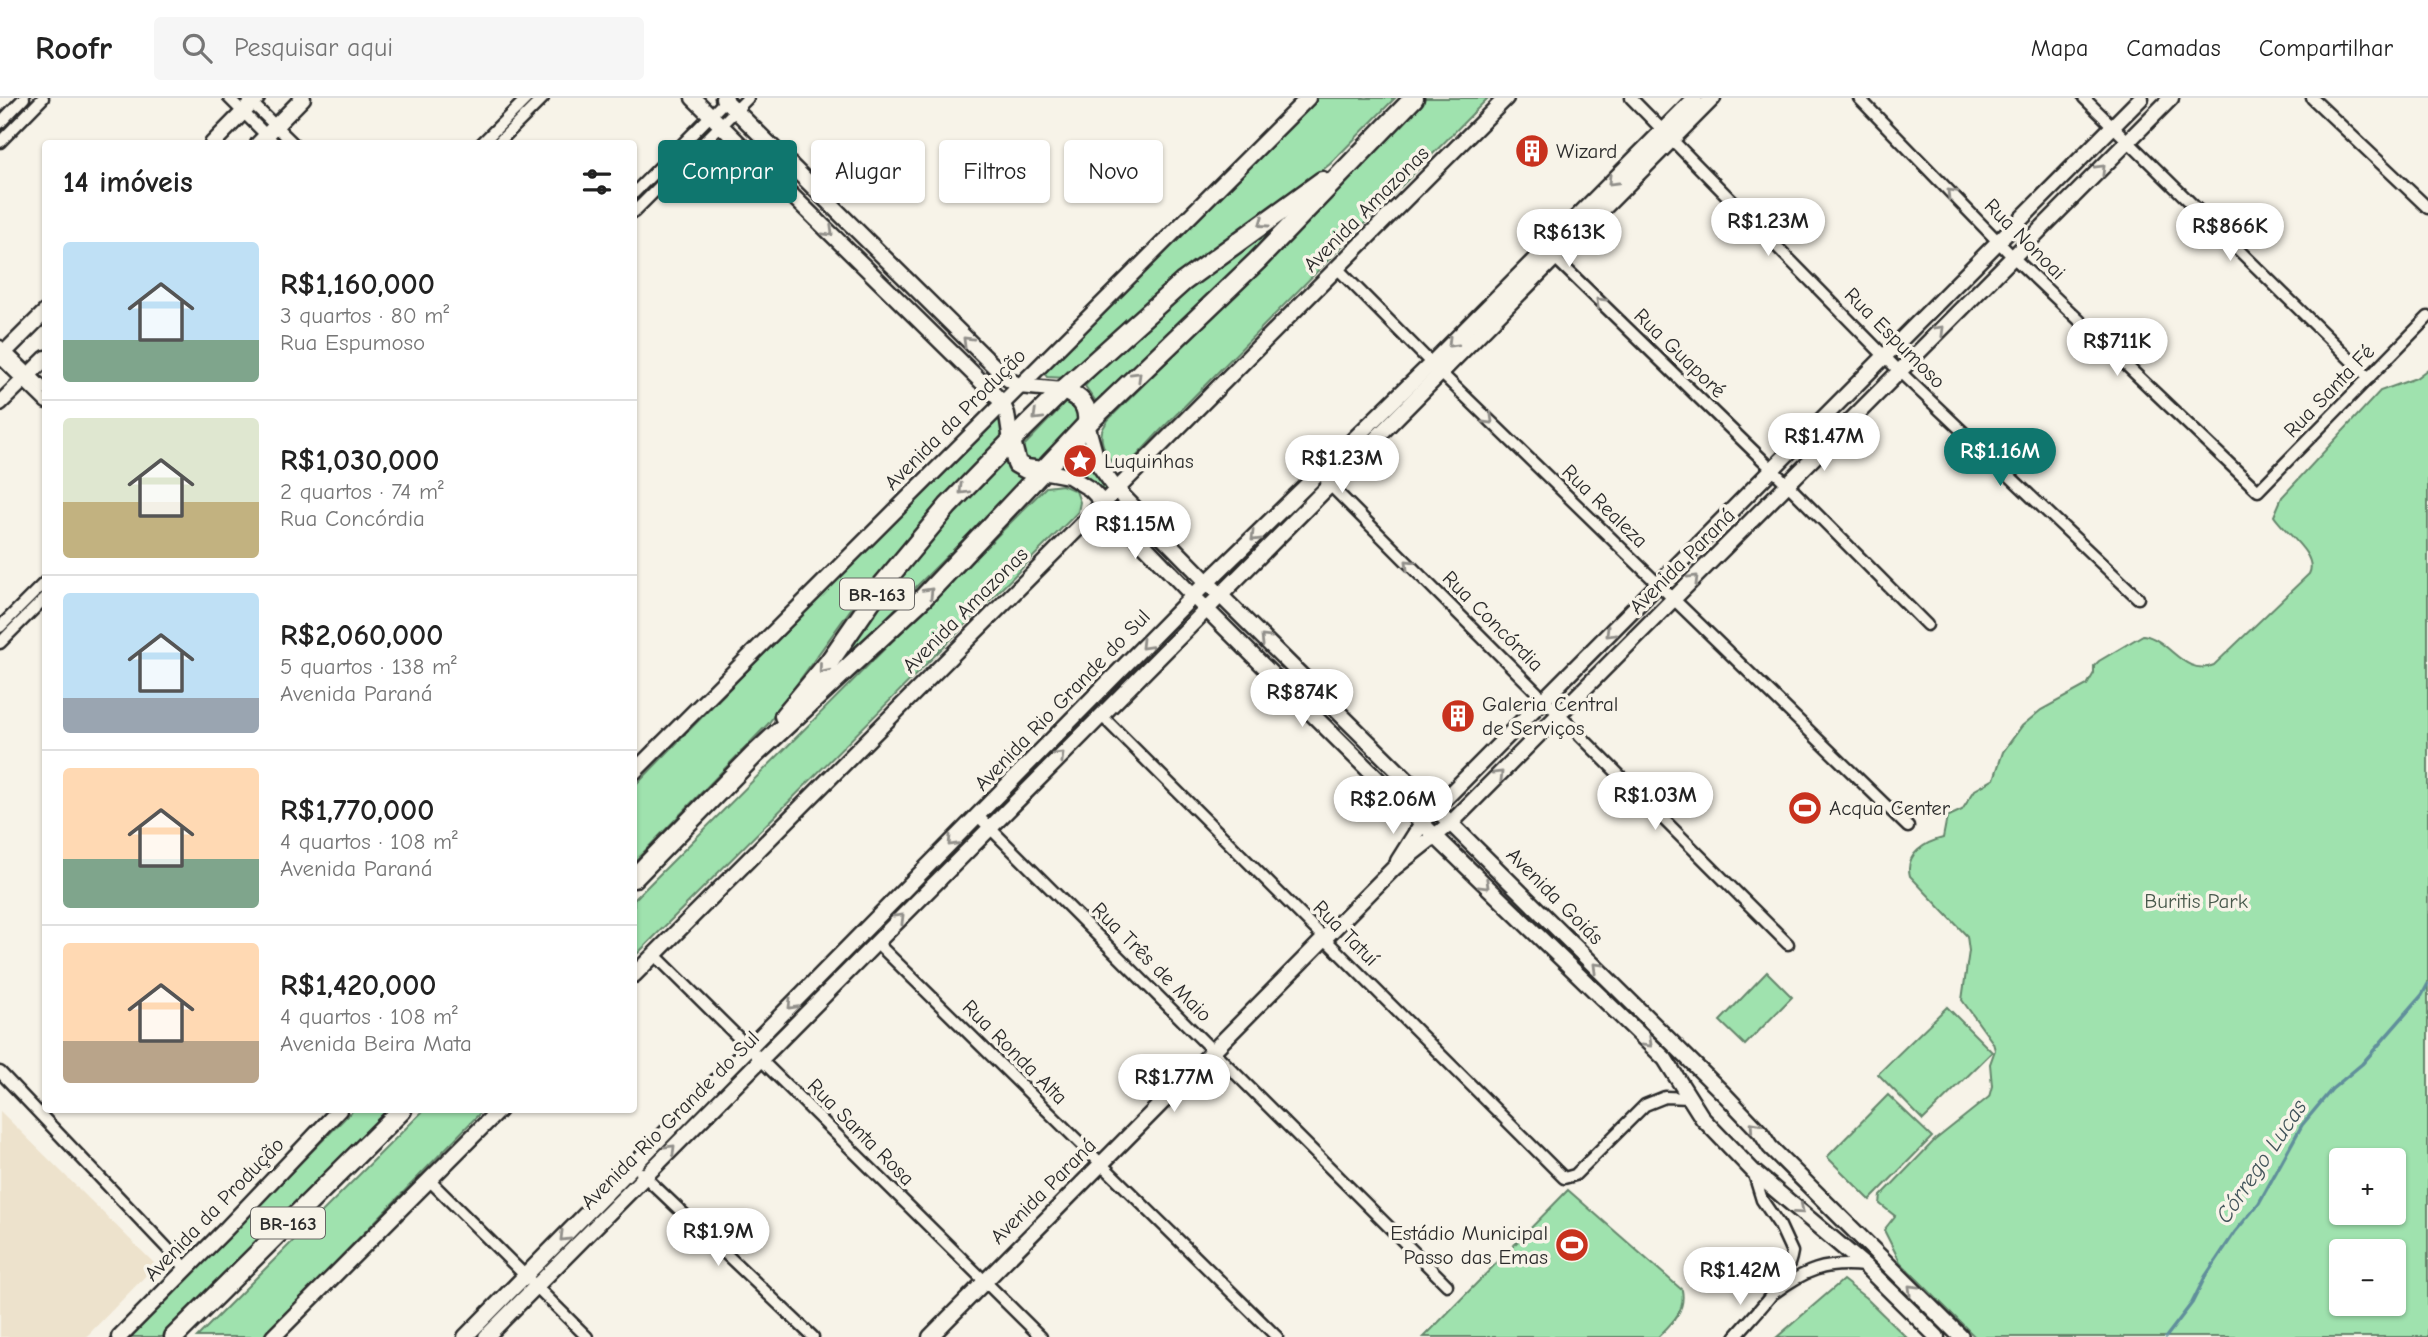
<!DOCTYPE html>
<html lang="pt">
<head>
<meta charset="utf-8">
<style>
  :root { --surface:#fff; --page:#f6f6f6; --text:#222; --muted:#767676; --line:#e0e0e0; --accent:#0f766e }
  body { margin:0; font-family:"Comic Neue",sans-serif; background:var(--page); color:var(--text); height:100vh; display:flex; flex-direction:column; font-size:26px; white-space:nowrap }
  * { box-sizing:border-box; margin:0 }
  p { font-size:23px; color:var(--muted) }
  .icon { flex:none; width:38px; height:38px; fill:none; stroke:currentColor; stroke-width:2; stroke-linecap:round; stroke-linejoin:round }
  .map { position:relative; flex:1; overflow:hidden }
  .side { position:absolute; left:42px; top:42px; width:595px; height:973px; display:flex; flex-direction:column; background:var(--surface); border-radius:7px; box-shadow:0 2px 5px #0004 }
  .side>* { flex:none }
  .guide { position:absolute; left:658px; top:42px; width:665px; height:63px; display:flex; gap:14px }
  .fabs { position:absolute; left:2329px; top:1050px; display:grid; gap:14px }
  .fabs a { display:grid; place-items:center; width:77px; height:77px; border-radius:7px; background:var(--surface); box-shadow:0 2px 5px #0004; font-size:35px }
  .price { position:absolute; translate:-50% -60px; padding:0 16px; border-radius:24px; background:#fff; color:#222; font-size:23px; line-height:46px; filter:drop-shadow(0 2px 4px #0008) }
  .price::after { content:''; position:absolute; left:50%; top:42px; width:21px; height:16px; margin-left:-10px; background:inherit; clip-path:polygon(0 0,100% 0,50% 100%) }
  .price.active { background:var(--accent); color:#fff }
  ul { padding:0; list-style:none }
  li { display:flex; align-items:center; gap:21px; height:175px; padding:0 21px }
  li+li { border-top:2px solid var(--line) }
  li span { display:grid; place-items:center; flex:none; width:196px; height:140px; border-radius:7px; color:#555 }
  li>.icon { margin-inline-start:auto }
  span .icon { width:84px; height:84px; fill:#fffc; stroke-width:1 }
  li b { font-size:30px }
  h2 { display:flex; justify-content:space-between; align-items:center; height:84px; padding:0 21px; font-size:30px }
  .tag { padding:0 24px; border-radius:7px; background:var(--surface); box-shadow:0 2px 5px #0004; font-size:24px; line-height:63px }
  .tag.active { background:var(--accent); color:#fff }
  header { display:flex; align-items:center; gap:42px; box-sizing:border-box; height:98px; padding:0 35px; background:var(--surface); border-bottom:2px solid var(--line) }
  header strong { font-size:33px }
  nav { display:flex; gap:38px; margin-inline-start:auto; font-size:24px }
  .search { width:490px; height:63px; background:var(--page); display:flex; align-items:center; gap:18px; box-sizing:border-box; padding:0 24px; border-radius:7px; color:var(--muted); font-size:26px }
  .map>svg:first-child { display:block }
  .built { fill:#ede2cc }
  .green { fill:#9fe2ae; stroke:#65866c; stroke-width:2; fill-rule:evenodd }
  .lines { fill:none; stroke-linecap:round; stroke-linejoin:round }
  .stream { stroke:#618f9b; stroke-width:3.5 }
  .street-casing { stroke:#2b2b2b; stroke-width:15 }
  .secondary-casing { stroke:#2b2b2b; stroke-width:19 }
  .highway-casing { stroke:#2b2b2b; stroke-width:23 }
  .street { stroke:#f7f3e8; stroke-width:10 }
  .secondary { stroke:#f7f3e8; stroke-width:14 }
  .highway { stroke:#f7f3e8; stroke-width:18 }
  .oneway { stroke:#918f8a }
  .labels { text-anchor:middle; stroke-width:7; stroke-linejoin:round; paint-order:stroke }
  .shield { fill:#f7f3e8; stroke:#686764; stroke-width:2 }
  .shield-label { font-size:19px; font-weight:bold; fill:#2b2b2b }
  .poi-label { font-size:21px; fill:#2b2b2b; stroke:#f7f3e8; text-anchor:start }
  .street-label { font-size:21px; fill:#2b2b2b; stroke:#f7f3e8 }
  .park-label { font-size:21px; fill:#48594c; stroke:#f7f3e8 }
  .water-label { font-size:23px; font-style:italic; fill:#42545a; stroke:#f7f3e8 }
</style>
</head>
<body>
<header>
<strong>Roofr</strong>
<div class="search"><svg class="icon" aria-label="search" viewBox="0 0 24 24"><circle cx="10" cy="10" r="6"/><path d="M15 15l6 6"/></svg>Pesquisar aqui</div>
<nav><a>Mapa</a><a>Camadas</a><a>Compartilhar</a></nav>
</header>
<div class="map">
<svg width="2428" height="1239" viewBox="0 0 2428 1239">
  <rect width="100%" height="100%" fill="#f7f3e8"/>
  <filter id="ink" filterUnits="userSpaceOnUse"><feTurbulence type="fractalNoise" baseFrequency=".0143" numOctaves="2"/><feDisplacementMap in="SourceGraphic" scale="14" xChannelSelector="R" yChannelSelector="G"/><feConvolveMatrix kernelMatrix="1 2 1 2 8 2 1 2 1" color-interpolation-filters="sRGB"/></filter>
  <g filter="url(#ink)">
    <path class="built" d="M0,1013L156,1167L86,1239H0Z"/>
    <g class="green">
      <path d="M1318,0H1395L1330,66L1067,280L1047,279L1044,275Z"/>
      <path d="M1423,0H1488L1158,335L1122,374C1111,368 1099,346 1102,333C1103,329 1106,326 1108,322L1289,143Z"/>
      <path d="M1303,102L1291,119L1141,260L1097,305L1085,288C1148,215 1226,159 1303,102Z"/>
      <path d="M2428,271V1239H1975L1900,1164L1884,1132L1895,1118L1880,1106L1881,1098L1935,1042L1989,999L1992,988L1990,966L1995,952L1993,945L1962,902L1969,853L1967,838L1910,778C1904,756 1926,744 1943,740L1947,719L1962,712L1975,692L1994,681L2003,654L2022,628L2041,612L2087,587L2094,575V568L2099,563L2143,537C2170,541 2184,580 2214,567L2309,476C2319,457 2284,434 2274,418L2282,399L2380,293L2416,280ZM2342,1062H2394V1115H2342ZM2342,1153H2394V1206H2342Z"/>
      <path d="M1068,302L1073,303L1083,322L1041,368L1028,367L1018,354Z"/>
      <path d="M995,318L1005,330L1004,342L869,486L768,626L634,764V689Z"/>
      <path d="M1084,345L1093,368L1109,388L1103,393L1082,374L1061,368Z"/>
      <path d="M1007,355L1029,376L909,496L821,592L858,528Z"/>
      <path d="M1062,387L1076,393L1080,404L1078,414L634,859V802L1046,389Z"/>
      <path d="M1767,874L1792,899L1745,947L1720,923Z"/>
      <path d="M1947,909L1992,954L1923,1022L1878,976Z"/>
      <path d="M1888,997L1932,1039L1870,1102L1827,1059Z"/>
      <path d="M353,1012H391L164,1239H127Z"/>
      <path d="M424,1012H483L263,1239H197Z"/>
      <path d="M1568,1092L1682,1192C1686,1213 1672,1225 1658,1239H1424Z"/>
      <path d="M1843,1182L1866,1200L1906,1239H1777Z"/>
    </g>
    <g class="lines">
      <path class="stream" d="M2166,1239L2192,1205L2205,1179L2235,1134L2259,1105L2302,1027L2332,991L2362,966L2422,897L2428,886"/>
      <g class="street-casing">
        <g id="street">
          <path d="M229,0L275,46"/>
          <path d="M1631,0L1899,273L2138,500"/>
          <path d="M1859,0L2013,159L2258,393L2428,219"/>
          <path d="M2084,0L2369,280"/>
          <path d="M2312,0L2428,110"/>
          <path d="M249,2L294,46"/>
          <path d="M0,25L24,0"/>
          <path d="M0,44L43,0"/>
          <path d="M481,46L527,0"/>
          <path d="M497,46L543,0"/>
          <path d="M634,95L728,0"/>
          <path d="M634,114L748,0"/>
          <path d="M1555,160L1772,371L1927,527"/>
          <path d="M1337,170L1440,274L1908,729"/>
          <path d="M0,248L46,292"/>
          <path d="M0,260L46,305"/>
          <path d="M1326,383L1788,846"/>
          <path d="M0,529L46,483"/>
          <path d="M0,545L46,499"/>
          <path d="M1101,617L1564,1080L1575,1077L1645,1007L1665,999L1689,1000"/>
          <path d="M978,718L1447,1187"/>
          <path d="M876,844L1277,1239"/>
          <path d="M654,856L1041,1239"/>
          <path d="M0,974L186,1170"/>
          <path d="M641,1075L813,1239"/>
          <path d="M429,1082L587,1239"/>
          <path d="M1774,1195C1805,1172 1825,1164 1864,1168"/>
          <path d="M1735,1239C1755,1215 1787,1187 1792,1154L1780,1128L1762,1102L1753,1073"/>
        </g>
      </g>
      <g class="secondary-casing">
        <g id="secondary">
          <path d="M693,0L1002,304L1007,316L1011,343"/>
          <path d="M723,0L1005,279L1019,288L1063,292"/>
          <path d="M212,46L257,0"/>
          <path d="M258,46L303,0"/>
          <path d="M0,259L46,213"/>
          <path d="M0,305L46,260"/>
          <path d="M1087,326L1098,366L1116,391L1208,485L1726,998L1761,1035L1770,1049L1961,1239"/>
          <path d="M1042,373L1069,378L1090,391L1193,498L1436,739L1665,961L1703,1021L1753,1073L1865,1168L1937,1239"/>
          <path d="M634,674L1308,0"/>
          <path d="M1398,763L1422,725L1436,710L2141,0"/>
          <path d="M634,877L1506,0"/>
          <path d="M119,1239L227,1130L339,1012"/>
          <path d="M273,1239L499,1012"/>
          <path d="M465,1239L1193,498L1432,265L1695,0"/>
          <path d="M486,1239L1713,0"/>
          <path d="M930,1239L1394,770L1451,725L2171,0"/>
        </g>
      </g>
      <g class="highway-casing">
        <g id="highway">
          <path d="M1063,292C1080,299 1089,307 1087,326"/>
          <path d="M1011,343L1017,366L1026,371L1042,373"/>
          <path d="M784,618L829,564L883,486L948,408L1011,343L1063,292L1183,184L1322,83"/>
          <path d="M634,780L754,657L923,500L1087,326L1257,163L1414,0"/>
          <path d="M174,1239L402,1012"/>
        </g>
      </g>
      <use href="#street" class="street"/>
      <use href="#secondary" class="secondary"/>
      <use href="#highway" class="highway"/>
    </g>
    <defs><path id="oneway-chevron" d="M-2-3.5L2.5 0L-2 3.5" fill="none" stroke-width="1.6" stroke-linecap="round" stroke-linejoin="round" transform="scale(1.75)"/></defs>
    <g class="oneway">
      <use href="#oneway-chevron" transform="translate(2101 71) rotate(-45)"/>
      <use href="#oneway-chevron" transform="translate(1612 83) rotate(135)"/>
      <use href="#oneway-chevron" transform="translate(1951 95) rotate(-134)"/>
      <use href="#oneway-chevron" transform="translate(1263 125) rotate(145)"/>
      <use href="#oneway-chevron" transform="translate(829 134) rotate(44)"/>
      <use href="#oneway-chevron" transform="translate(1600 204) rotate(-136)"/>
      <use href="#oneway-chevron" transform="translate(1940 232) rotate(-45)"/>
      <use href="#oneway-chevron" transform="translate(967 243) rotate(-135)"/>
      <use href="#oneway-chevron" transform="translate(1452 245) rotate(135)"/>
      <use href="#oneway-chevron" transform="translate(1137 278) rotate(-44)"/>
      <use href="#oneway-chevron" transform="translate(1037 318) rotate(136)"/>
      <use href="#oneway-chevron" transform="translate(1489 322) rotate(44)"/>
      <use href="#oneway-chevron" transform="translate(963 392) rotate(135)"/>
      <use href="#oneway-chevron" transform="translate(1255 439) rotate(135)"/>
      <use href="#oneway-chevron" transform="translate(1409 466) rotate(-135)"/>
      <use href="#oneway-chevron" transform="translate(1694 481) rotate(-45)"/>
      <use href="#oneway-chevron" transform="translate(929 494) rotate(-46)"/>
      <use href="#oneway-chevron" transform="translate(1610 535) rotate(135)"/>
      <use href="#oneway-chevron" transform="translate(1265 541) rotate(-135)"/>
      <use href="#oneway-chevron" transform="translate(1145 547) rotate(134)"/>
      <use href="#oneway-chevron" transform="translate(823 571) rotate(130)"/>
      <use href="#oneway-chevron" transform="translate(1060 658) rotate(-45)"/>
      <use href="#oneway-chevron" transform="translate(1499 677) rotate(-45)"/>
      <use href="#oneway-chevron" transform="translate(952 744) rotate(134)"/>
      <use href="#oneway-chevron" transform="translate(1485 787) rotate(44)"/>
      <use href="#oneway-chevron" transform="translate(900 820) rotate(-45)"/>
      <use href="#oneway-chevron" transform="translate(1597 869) rotate(-135)"/>
      <use href="#oneway-chevron" transform="translate(792 907) rotate(134)"/>
      <use href="#oneway-chevron" transform="translate(1648 945) rotate(44)"/>
      <use href="#oneway-chevron" transform="translate(1754 1028) rotate(-132)"/>
      <use href="#oneway-chevron" transform="translate(671 1051) rotate(-45)"/>
      <use href="#oneway-chevron" transform="translate(1800 1112) rotate(40)"/>
      <use href="#oneway-chevron" transform="translate(564 1139) rotate(135)"/>
      <use href="#oneway-chevron" transform="translate(1912 1191) rotate(-135)"/>
    </g>
  </g>
  <defs>
    <g id="building-disc" transform="scale(1.75)"><circle r="9.5" fill="#c8321e" stroke="#f7f3e8"/><path d="M-4-6H4V6H1V3H-1V6H-4ZM-2.5-4.3h1.7v1.8h-1.7ZM.8-4.3h1.7v1.8H.8ZM-2.5-1h1.7V.8h-1.7ZM.8-1h1.7V.8H.8Z" fill="#fff"/></g>
    <g id="sight-disc" transform="scale(1.75)"><circle r="9.5" fill="#c8321e" stroke="#f7f3e8"/><path d="M0-6L1.8-2.2L6-1.7L2.9 1.2L3.7 5.4L0 3.3L-3.7 5.4L-2.9 1.2L-6-1.7L-1.8-2.2Z" fill="#fff"/></g>
    <g id="stadium-disc" transform="scale(1.75)"><circle r="9.5" fill="#c8321e" stroke="#f7f3e8"/><path d="M0-5a6.5 5 0 1 0 0 10a6.5 5 0 1 0 0-10ZM-3.5-1.8h7v3.6h-7Z" fill="#fff"/></g>
  </defs>
  <g fill-rule="evenodd">
    <use href="#building-disc" x="1532" y="53"/>
    <use href="#sight-disc" x="1080" y="363"/>
    <use href="#building-disc" x="1458" y="618"/>
    <use href="#stadium-disc" x="1805" y="710"/>
    <use href="#stadium-disc" x="1572" y="1147"/>
  </g>
  <g class="labels">
    <g class="shield">
      <rect x="840" y="480.5" width="74" height="31" rx="5"/>
      <rect x="251" y="1109.5" width="74" height="31" rx="5"/>
    </g>
    <g class="shield-label">
      <text x="877" y="503">BR-163</text>
      <text x="288" y="1132">BR-163</text>
    </g>
    <g class="poi-label">
      <text x="1556" y="60">Wizard</text>
      <text x="1104" y="370">Luquinhas</text>
      <text x="1482" y="613">Galeria Central<tspan x="1482" dy="24">de Serviços</tspan></text>
      <text x="1829" y="717">Acqua Center</text>
      <text x="1548" y="1142" text-anchor="end">Estádio Municipal<tspan x="1548" dy="24">Passo das Emas</tspan></text>
    </g>
    <g class="street-label">
      <text transform="translate(1366 111) rotate(-45)" y="7">Avenida Amazonas</text>
      <text transform="translate(2025 141) rotate(45)" y="7">Rua Nonoai</text>
      <text transform="translate(1895 240) rotate(45)" y="7">Rua Espumoso</text>
      <text transform="translate(1680 255) rotate(44)" y="7">Rua Guaporé</text>
      <text transform="translate(2329 293) rotate(-46)" y="7">Rua Santa Fé</text>
      <text transform="translate(955 321) rotate(-45)" y="7">Avenida da Produção</text>
      <text transform="translate(1605 408) rotate(44)" y="7">Rua Realeza</text>
      <text transform="translate(1682 463) rotate(-45)" y="7">Avenida Paraná</text>
      <text transform="translate(965 512) rotate(-45)" y="7">Avenida Amazonas</text>
      <text transform="translate(1493 523) rotate(45)" y="7">Rua Concórdia</text>
      <text transform="translate(1062 602) rotate(-46)" y="7">Avenida Rio Grande do Sul</text>
      <text transform="translate(1555 798) rotate(45)" y="7">Avenida Goiás</text>
      <text transform="translate(1346 835) rotate(45)" y="7">Rua Tatuí</text>
      <text transform="translate(1152 864) rotate(45)" y="7">Rua Três de Maio</text>
      <text transform="translate(1015 954) rotate(45)" y="7">Rua Ronda Alta</text>
      <text transform="translate(670 1022) rotate(-45)" y="7">Avenida Rio Grande do Sul</text>
      <text transform="translate(861 1034) rotate(45)" y="7">Rua Santa Rosa</text>
      <text transform="translate(1043 1093) rotate(-45)" y="7">Avenida Paraná</text>
      <text transform="translate(214 1111) rotate(-46)" y="7">Avenida da Produção</text>
    </g>
    <g class="park-label">
      <text x="2196" y="810">Buritis Park</text>
    </g>
    <g class="water-label">
      <text transform="translate(2261 1063) rotate(-56)" y="8">Córrego Lucas</text>
    </g>
  </g>
</svg>
<div class="fabs">
<a>+</a>
<a>−</a>
</div>
<b class="price" style="left:1768px;top:160px">R$1.23M</b>
<b class="price" style="left:2230px;top:165px">R$866K</b>
<b class="price" style="left:1569px;top:171px">R$613K</b>
<b class="price" style="left:2117px;top:280px">R$711K</b>
<b class="price" style="left:1824px;top:375px">R$1.47M</b>
<b class="price active" style="left:2000px;top:390px">R$1.16M</b>
<b class="price" style="left:1342px;top:397px">R$1.23M</b>
<b class="price" style="left:1135px;top:463px">R$1.15M</b>
<b class="price" style="left:1302px;top:631px">R$874K</b>
<b class="price" style="left:1655px;top:734px">R$1.03M</b>
<b class="price" style="left:1393px;top:738px">R$2.06M</b>
<b class="price" style="left:1174px;top:1016px">R$1.77M</b>
<b class="price" style="left:718px;top:1170px">R$1.9M</b>
<b class="price" style="left:1740px;top:1209px">R$1.42M</b>
<div class="guide">
<a class="tag active">Comprar</a>
<a class="tag">Alugar</a>
<a class="tag">Filtros</a>
<a class="tag">Novo</a>
</div>
<section class="side">
<h2>14 imóveis<svg class="icon" aria-label="filters" viewBox="0 0 24 24"><path d="M4 7h16M4 17h16"/><circle cx="9" cy="7" r="2"/><circle cx="15" cy="17" r="2"/></svg></h2>
<ul>
<li><span style="background:linear-gradient(#bfe0f5 70%,#7fa58c 0)"><svg class="icon" aria-label="home" viewBox="0 0 24 24"><path d="M3 11l9-7 9 7M6 9v11h12V9"/></svg></span><div><b>R$1,160,000</b><p>3 quartos · 80 m²</p><p>Rua Espumoso</p></div></li>
<li><span style="background:linear-gradient(#dfe7d0 60%,#c2b280 0)"><svg class="icon" aria-label="home" viewBox="0 0 24 24"><path d="M3 11l9-7 9 7M6 9v11h12V9"/></svg></span><div><b>R$1,030,000</b><p>2 quartos · 74 m²</p><p>Rua Concórdia</p></div></li>
<li><span style="background:linear-gradient(#bfe0f5 75%,#9aa5b1 0)"><svg class="icon" aria-label="home" viewBox="0 0 24 24"><path d="M3 11l9-7 9 7M6 9v11h12V9"/></svg></span><div><b>R$2,060,000</b><p>5 quartos · 138 m²</p><p>Avenida Paraná</p></div></li>
<li><span style="background:linear-gradient(#ffd9b3 65%,#7fa58c 0)"><svg class="icon" aria-label="home" viewBox="0 0 24 24"><path d="M3 11l9-7 9 7M6 9v11h12V9"/></svg></span><div><b>R$1,770,000</b><p>4 quartos · 108 m²</p><p>Avenida Paraná</p></div></li>
<li><span style="background:linear-gradient(#ffd9b3 70%,#b9a48a 0)"><svg class="icon" aria-label="home" viewBox="0 0 24 24"><path d="M3 11l9-7 9 7M6 9v11h12V9"/></svg></span><div><b>R$1,420,000</b><p>4 quartos · 108 m²</p><p>Avenida Beira Mata</p></div></li>
</ul>
</section>
</div>
</body>
</html>
